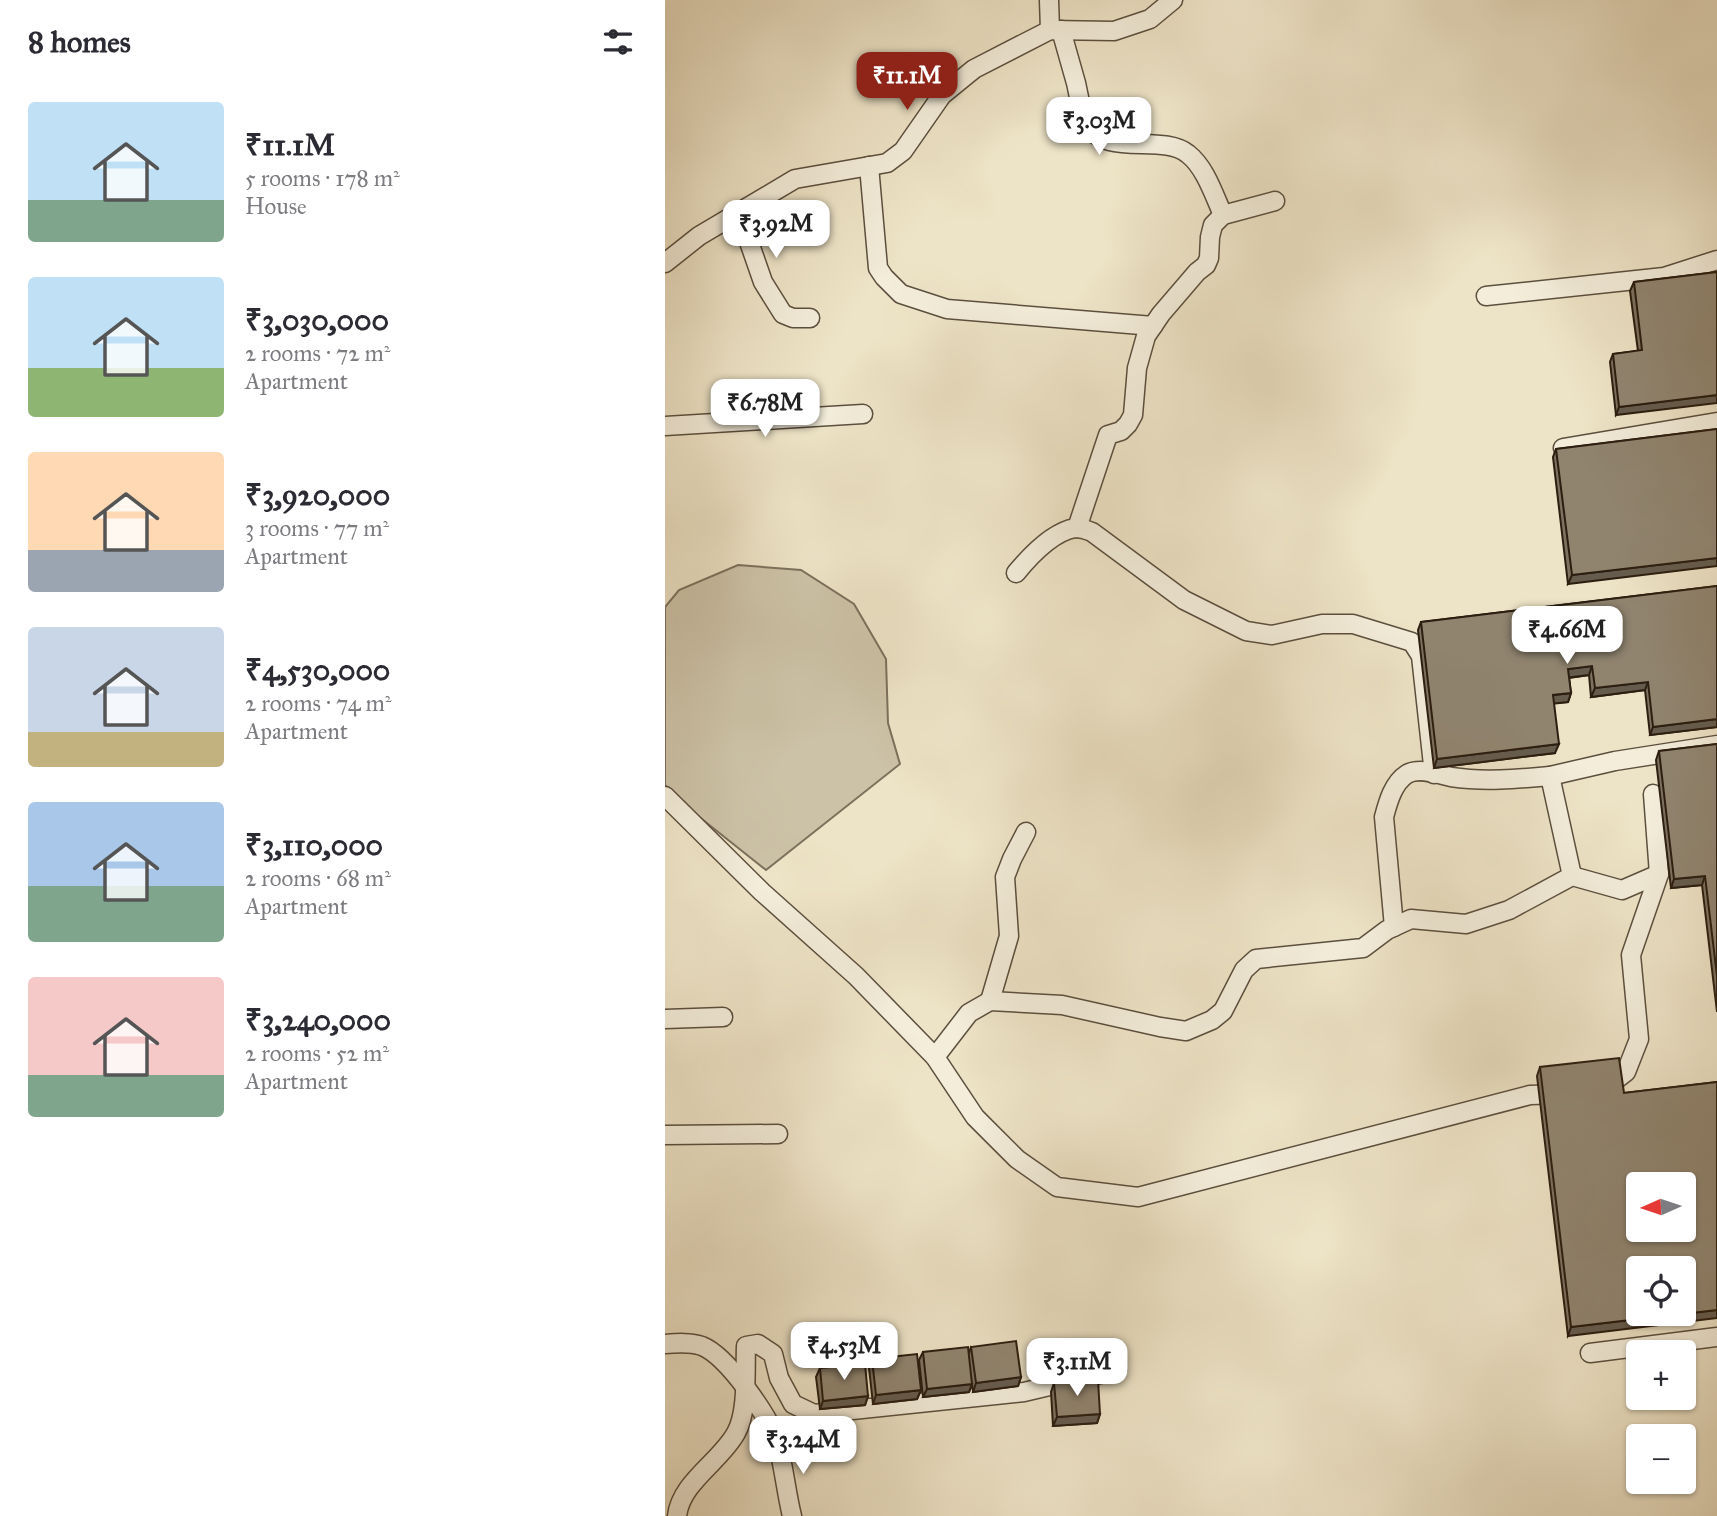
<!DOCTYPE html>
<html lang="en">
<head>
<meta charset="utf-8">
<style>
  :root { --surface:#fff; --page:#f2f2f3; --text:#2b2b33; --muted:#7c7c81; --accent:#8f2418 }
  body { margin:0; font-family:"IM FELL Great Primer",serif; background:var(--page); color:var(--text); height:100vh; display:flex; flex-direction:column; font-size:26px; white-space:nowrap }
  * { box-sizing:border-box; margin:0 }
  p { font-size:23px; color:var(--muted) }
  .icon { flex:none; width:38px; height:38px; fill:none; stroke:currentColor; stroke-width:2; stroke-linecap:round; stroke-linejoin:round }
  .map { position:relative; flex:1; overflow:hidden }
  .drawer { display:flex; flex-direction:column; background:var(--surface); width:665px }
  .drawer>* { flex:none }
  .needle { width:46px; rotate:267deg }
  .buttons { position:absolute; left:961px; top:1172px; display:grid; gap:14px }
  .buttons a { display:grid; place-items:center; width:70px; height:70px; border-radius:7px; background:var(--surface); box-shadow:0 2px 5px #0004; font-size:35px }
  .price { position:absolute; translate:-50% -60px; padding:0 16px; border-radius:14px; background:#fff; color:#222; font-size:23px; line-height:46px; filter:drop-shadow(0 2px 4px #0008) }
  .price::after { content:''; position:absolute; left:50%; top:42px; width:21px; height:16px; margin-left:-10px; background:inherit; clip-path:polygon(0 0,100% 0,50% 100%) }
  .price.on { background:var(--accent); color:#fff }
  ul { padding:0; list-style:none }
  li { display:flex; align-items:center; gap:21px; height:175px; padding:0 28px }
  li span { display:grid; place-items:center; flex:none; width:196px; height:140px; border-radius:7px; color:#555 }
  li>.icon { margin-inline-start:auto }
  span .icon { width:84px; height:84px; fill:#fffc; stroke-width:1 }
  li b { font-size:30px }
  h2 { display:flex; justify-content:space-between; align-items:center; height:84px; padding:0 28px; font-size:30px }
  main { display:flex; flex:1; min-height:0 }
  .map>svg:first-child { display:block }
  .green { fill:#ccc2a7; stroke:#7c705c; stroke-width:2 }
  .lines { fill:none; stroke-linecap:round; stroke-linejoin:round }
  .minor-casing { stroke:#5c4f3e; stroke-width:21 }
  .minor { stroke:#f3edda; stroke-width:18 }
  .wall { fill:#7c725f; stroke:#2c1e10; stroke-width:2 }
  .shaded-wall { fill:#655c4e; stroke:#2c1e10; stroke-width:2 }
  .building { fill:#90846f; stroke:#2c1e10; stroke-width:2; fill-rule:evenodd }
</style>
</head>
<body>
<main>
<section class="drawer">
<h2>8 homes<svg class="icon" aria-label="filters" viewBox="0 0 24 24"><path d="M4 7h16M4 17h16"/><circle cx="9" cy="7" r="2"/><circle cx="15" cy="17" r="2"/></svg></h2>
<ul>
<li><span style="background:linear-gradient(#bfe0f5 70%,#7fa58c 0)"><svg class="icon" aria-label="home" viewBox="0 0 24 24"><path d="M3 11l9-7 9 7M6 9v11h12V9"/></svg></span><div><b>₹11.1M</b><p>5 rooms · 178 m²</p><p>House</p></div></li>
<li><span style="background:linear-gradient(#bfe0f5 65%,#8fb573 0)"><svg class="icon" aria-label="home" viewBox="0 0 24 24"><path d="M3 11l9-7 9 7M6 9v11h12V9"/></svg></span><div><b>₹3,030,000</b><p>2 rooms · 72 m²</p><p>Apartment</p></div></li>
<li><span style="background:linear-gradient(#ffd9b3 70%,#9aa5b1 0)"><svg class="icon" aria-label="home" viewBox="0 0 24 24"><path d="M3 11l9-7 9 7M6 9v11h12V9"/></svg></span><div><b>₹3,920,000</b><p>3 rooms · 77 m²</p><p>Apartment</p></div></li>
<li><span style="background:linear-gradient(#c9d6e8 75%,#c2b280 0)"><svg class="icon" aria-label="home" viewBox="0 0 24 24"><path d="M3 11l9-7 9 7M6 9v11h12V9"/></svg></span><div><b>₹4,530,000</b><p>2 rooms · 74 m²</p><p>Apartment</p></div></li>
<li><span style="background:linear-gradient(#a9c7e8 60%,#7fa58c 0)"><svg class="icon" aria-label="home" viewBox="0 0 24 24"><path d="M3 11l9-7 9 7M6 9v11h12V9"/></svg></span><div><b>₹3,110,000</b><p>2 rooms · 68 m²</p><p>Apartment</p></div></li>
<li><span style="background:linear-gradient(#f6c9c9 70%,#7fa58c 0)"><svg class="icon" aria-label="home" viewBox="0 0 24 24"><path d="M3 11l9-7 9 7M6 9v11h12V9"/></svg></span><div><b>₹3,240,000</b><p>2 rooms · 52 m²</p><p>Apartment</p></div></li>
</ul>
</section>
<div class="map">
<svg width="1052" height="1516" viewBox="0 0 1052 1516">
  <rect width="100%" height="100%" fill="#ede3c6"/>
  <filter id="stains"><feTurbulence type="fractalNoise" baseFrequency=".00286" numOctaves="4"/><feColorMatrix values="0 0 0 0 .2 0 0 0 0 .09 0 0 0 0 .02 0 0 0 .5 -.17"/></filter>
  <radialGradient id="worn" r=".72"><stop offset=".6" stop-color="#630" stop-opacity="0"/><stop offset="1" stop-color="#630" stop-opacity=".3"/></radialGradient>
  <path class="green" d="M73,565L136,570L189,604L221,659L223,723L235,764L101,870L23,808L0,785V607L14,590Z"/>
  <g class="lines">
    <g class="minor-casing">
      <g id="minor">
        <path d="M384,0L385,30"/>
        <path d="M396,30C401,48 406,65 411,83C414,96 416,112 422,124C440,158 497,133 523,154C540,167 549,195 558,215"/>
        <path d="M204,166L213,268L219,277L236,294L282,309L488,326"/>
        <path d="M74,213L98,282L118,314L128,318H145"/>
        <path d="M0,263L34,236L130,179L222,163L238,151L277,95L309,69L385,30L449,31L485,19L508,0"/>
        <path d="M821,296L999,277L1052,260"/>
        <path d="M0,426L198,414"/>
        <path d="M898,448L1052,422"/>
        <path d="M412,528L443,435L456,431L463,424L468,415L472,368L481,336L496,314L532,272L541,265L544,258L545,237L548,225L558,215L610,201"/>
        <path d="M351,573C365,556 387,532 410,528C415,528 422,530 427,532L519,600L581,631L607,635L657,624H688L747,642L756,656L769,774"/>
        <path d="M0,796L97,892L191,976L270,1057L310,1117L352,1159L392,1187L473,1197L865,1095L897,1094"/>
        <path d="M907,876L885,776L950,761L1052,745"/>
        <path d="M729,927L719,817C723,802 728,783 742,774C754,767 773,774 786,777C819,782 852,779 885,776"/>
        <path d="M325,1001L344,936L340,877L347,859L361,832"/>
        <path d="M0,1019L58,1017"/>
        <path d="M270,1057L304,1013L325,1001L397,1005L495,1027L521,1031L547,1020L558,1011L579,970L591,959L698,948L722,930L746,919L801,924L844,910L907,876L957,890L994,874"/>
        <path d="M939,1089L961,1072L974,1039L966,955L994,874L988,794"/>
        <path d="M0,1135L113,1134"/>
        <path d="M0,1344C12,1343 26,1342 37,1346C62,1356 105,1417 112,1442C119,1466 121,1492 127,1516"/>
        <path d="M925,1353L1052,1337"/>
        <path d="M12,1516C16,1482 55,1462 71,1433C83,1412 80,1371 81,1346L93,1344L108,1354L114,1378L128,1404L149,1414L359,1392L452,1370"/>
      </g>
    </g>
    <use href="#minor" class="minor"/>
  </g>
  <g class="wall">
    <path d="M1052,272L951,415L945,362L948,354L973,351L965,291L969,282Z"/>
    <path d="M1052,429L903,584L888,457L891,449Z"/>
    <path d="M1052,586V727L985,735L980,690L926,697L924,675L904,678L906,693L903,702L889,703L890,753L769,768L753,630L756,622Z"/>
    <path d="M1052,744V1012L1037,885L1006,888L991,760L994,751Z"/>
    <path d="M875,1067L959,1093L1052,1082L903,1336L872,1076Z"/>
    <path d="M306,1347L356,1377L353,1386L308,1392L307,1384L304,1392L258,1397L254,1360L258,1352L304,1353Z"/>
    <path d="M207,1359L256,1390L252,1399L208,1404L204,1368Z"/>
    <path d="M155,1368L203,1396L200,1405L155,1409L151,1377Z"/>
    <path d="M389,1383L435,1414L432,1423L388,1426L386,1392Z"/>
  </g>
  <g class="shaded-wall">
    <path d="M1052,395V403L951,415L954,407Z"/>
    <path d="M1052,558V566L903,584L907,575Z"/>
    <path d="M927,666L924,675L900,678L903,669Z"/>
    <path d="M983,682L980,690L926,697L930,688Z"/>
    <path d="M906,693L903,702L885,704L888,695Z"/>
    <path d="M1052,719V727L985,735L988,727Z"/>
    <path d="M894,744L890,753L769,768L772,759Z"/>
    <path d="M1040,876L1037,885L1006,888L1009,879Z"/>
    <path d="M1052,1310V1318L903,1336L906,1327Z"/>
    <path d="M356,1377L353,1386L308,1392L311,1383Z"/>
    <path d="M307,1384L304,1392L258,1397L262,1389Z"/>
    <path d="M256,1390L252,1399L208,1404L211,1395Z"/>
    <path d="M203,1396L200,1405L155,1409L158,1401Z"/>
    <path d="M435,1414L432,1423L388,1426L392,1417Z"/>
  </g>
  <g class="building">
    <path d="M1052,272V395L954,407L948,354L977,350L969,282Z"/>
    <path d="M1052,429V558L907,575L891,449Z"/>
    <path d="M1052,586V719L988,727L983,682L930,688L927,666L903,669L906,693L888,695L894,744L772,759L756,622Z"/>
    <path d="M1052,744V976L1040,876L1009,879L994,751Z"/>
    <path d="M954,1058L959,1093L1052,1082V1310L1018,1314V1269H973V1314H1016L906,1327L875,1067ZM973,1185H1018V1230H973Z"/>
    <path d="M351,1341L356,1377L311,1383L306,1347Z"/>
    <path d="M303,1347L307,1384L262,1389L258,1352Z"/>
    <path d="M252,1354L256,1390L211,1395L207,1359Z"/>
    <path d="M200,1364L203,1396L158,1401L155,1368Z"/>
    <path d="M433,1380L435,1414L392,1417L389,1383Z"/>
  </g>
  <rect width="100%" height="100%" filter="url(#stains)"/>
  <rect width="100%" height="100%" fill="url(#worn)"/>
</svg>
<div class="buttons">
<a><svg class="needle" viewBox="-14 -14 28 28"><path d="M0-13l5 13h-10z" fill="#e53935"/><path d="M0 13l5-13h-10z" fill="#7c7c81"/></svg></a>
<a><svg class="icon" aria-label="locate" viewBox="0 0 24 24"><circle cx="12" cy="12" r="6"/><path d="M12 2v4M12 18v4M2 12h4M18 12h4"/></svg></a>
<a>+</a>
<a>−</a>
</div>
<b class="price on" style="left:242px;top:112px">₹11.1M</b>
<b class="price" style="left:434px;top:157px">₹3.03M</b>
<b class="price" style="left:111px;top:260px">₹3.92M</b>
<b class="price" style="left:100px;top:439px">₹6.78M</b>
<b class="price" style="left:902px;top:666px">₹4.66M</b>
<b class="price" style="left:179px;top:1382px">₹4.53M</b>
<b class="price" style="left:412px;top:1398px">₹3.11M</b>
<b class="price" style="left:138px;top:1476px">₹3.24M</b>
</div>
</main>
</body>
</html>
